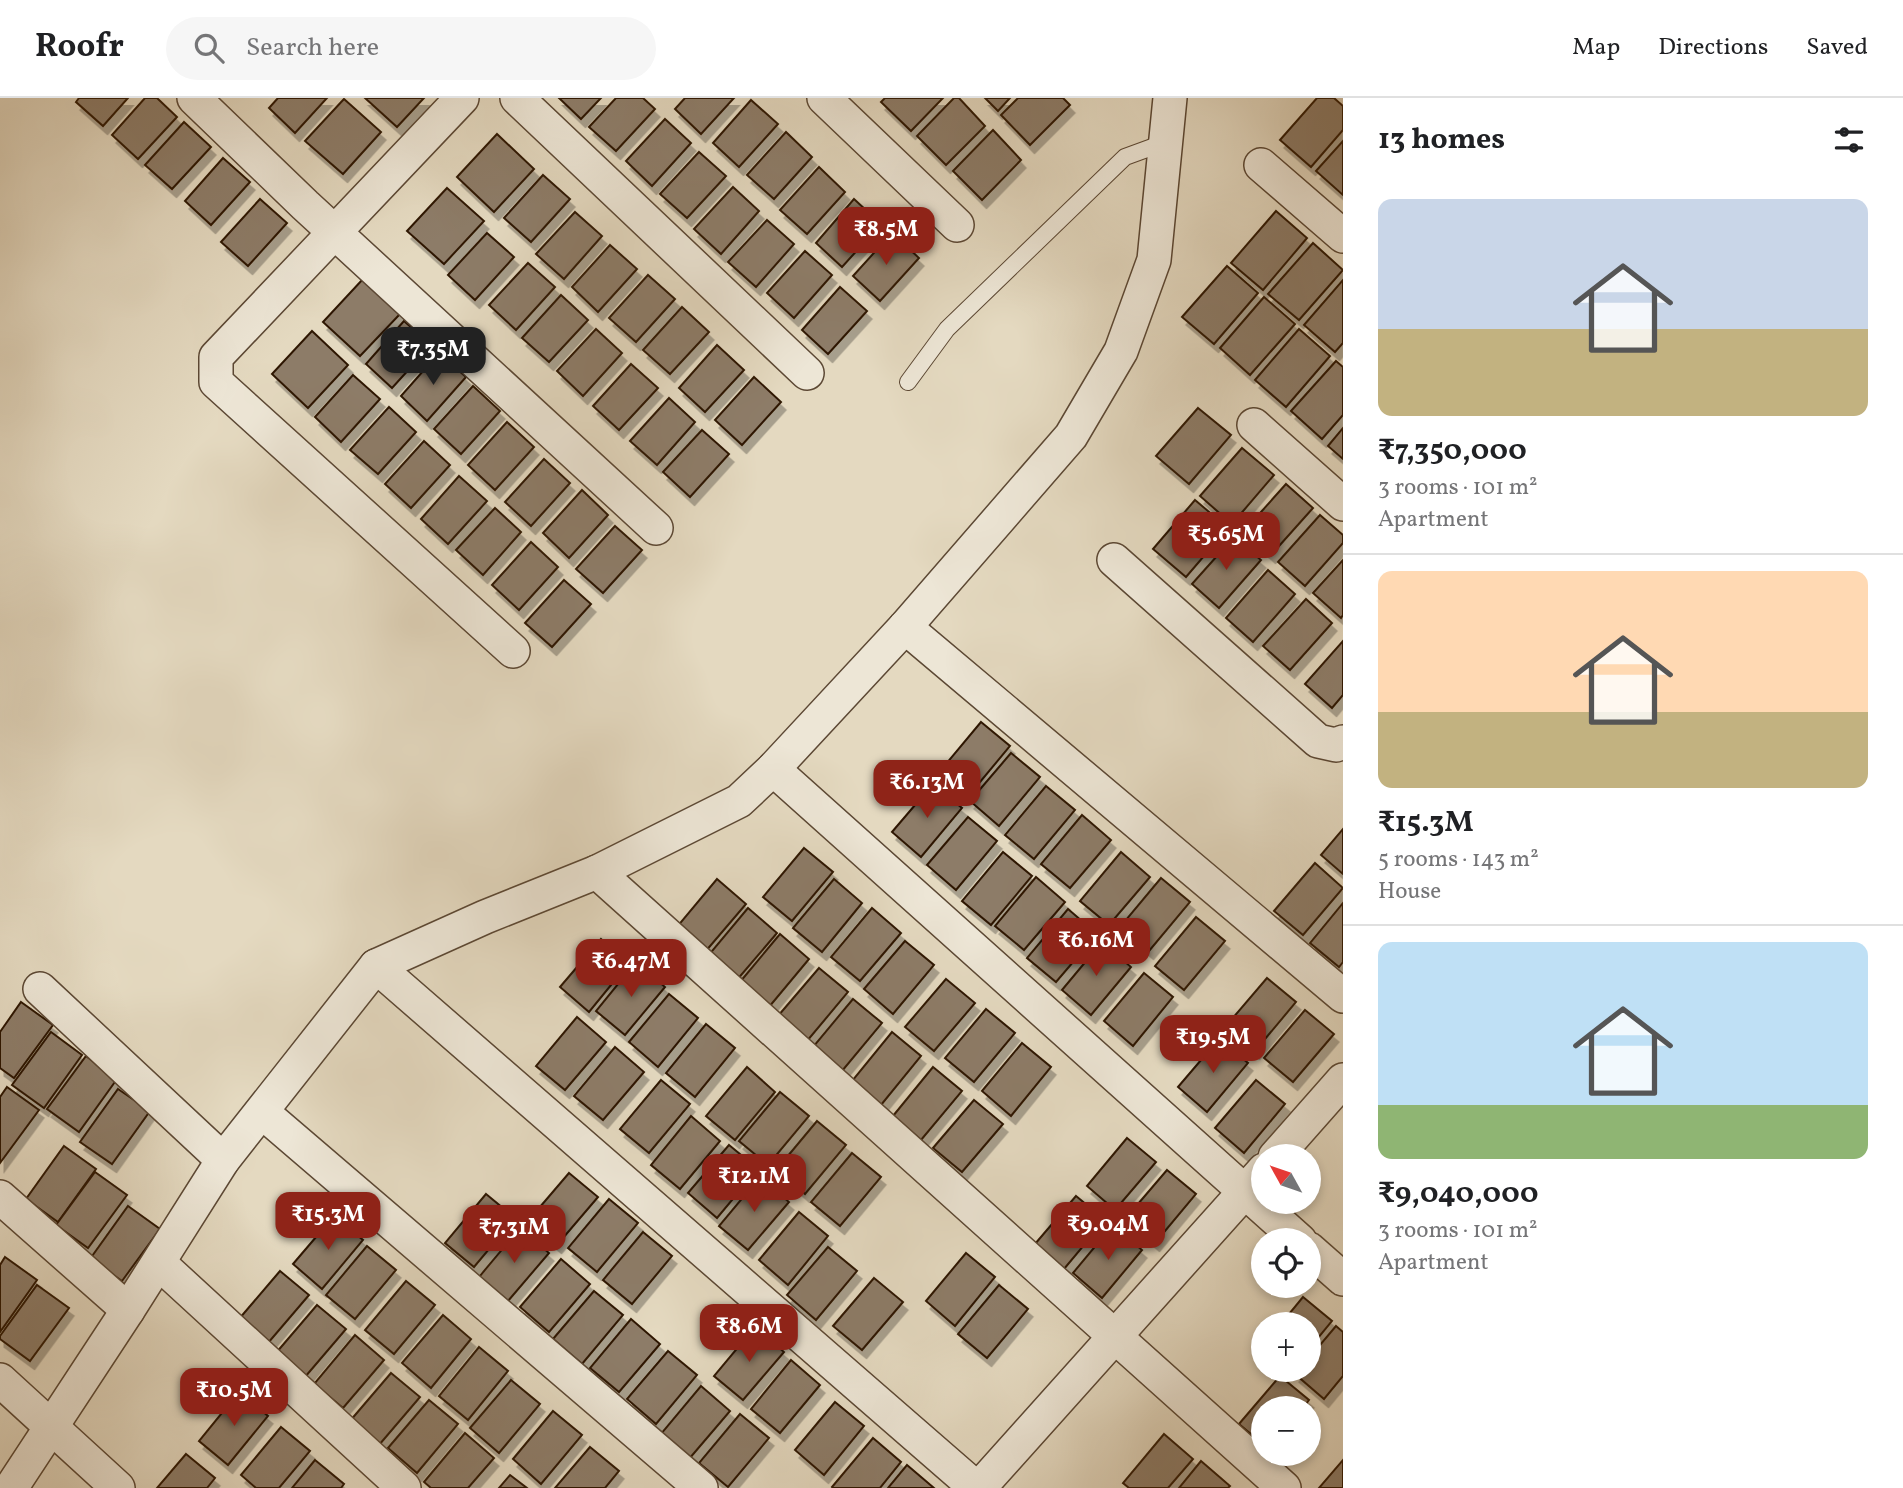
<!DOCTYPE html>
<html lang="en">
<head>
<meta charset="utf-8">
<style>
  :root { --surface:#fff; --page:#f6f6f6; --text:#202124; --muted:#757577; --line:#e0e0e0; --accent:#8f2418 }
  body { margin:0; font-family:Vollkorn,serif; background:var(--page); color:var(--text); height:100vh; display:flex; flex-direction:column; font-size:26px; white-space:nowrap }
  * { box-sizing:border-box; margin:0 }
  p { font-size:23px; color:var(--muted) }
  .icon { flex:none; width:38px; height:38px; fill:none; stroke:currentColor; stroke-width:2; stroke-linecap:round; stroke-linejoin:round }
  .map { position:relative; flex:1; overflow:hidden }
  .sheet { display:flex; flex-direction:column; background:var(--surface); width:560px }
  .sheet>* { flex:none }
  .needle { width:46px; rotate:310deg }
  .controls { position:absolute; left:1251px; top:1046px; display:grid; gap:14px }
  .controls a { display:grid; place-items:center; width:70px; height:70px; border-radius:50%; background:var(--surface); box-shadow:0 4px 10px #0003; font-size:35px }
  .price { position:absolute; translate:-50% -60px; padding:0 16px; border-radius:14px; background:var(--accent); color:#fff; font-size:23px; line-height:46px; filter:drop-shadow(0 2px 4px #0008) }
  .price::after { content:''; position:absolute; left:50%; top:42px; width:21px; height:16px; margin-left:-10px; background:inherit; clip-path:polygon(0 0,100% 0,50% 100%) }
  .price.active { background:#222; color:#fff }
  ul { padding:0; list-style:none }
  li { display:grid; align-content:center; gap:14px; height:371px; padding:0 35px }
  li+li { border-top:2px solid var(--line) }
  li span { display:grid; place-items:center; height:217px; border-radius:14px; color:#555 }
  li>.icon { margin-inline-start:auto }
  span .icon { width:126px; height:126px; fill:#fffc; stroke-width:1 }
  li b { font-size:30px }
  h2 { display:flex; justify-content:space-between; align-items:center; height:84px; padding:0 35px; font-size:30px }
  header { display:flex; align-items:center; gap:42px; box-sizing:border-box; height:98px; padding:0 35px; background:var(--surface); border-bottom:2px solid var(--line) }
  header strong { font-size:33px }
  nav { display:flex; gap:38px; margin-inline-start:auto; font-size:24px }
  .search { width:490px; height:63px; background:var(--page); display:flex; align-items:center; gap:18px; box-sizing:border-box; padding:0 24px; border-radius:38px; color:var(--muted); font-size:26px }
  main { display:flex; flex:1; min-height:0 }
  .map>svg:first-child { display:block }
  .building { fill:#8d7c67; stroke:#2e1706; stroke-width:2; filter:url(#shadow) }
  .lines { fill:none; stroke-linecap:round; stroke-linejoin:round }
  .lane-casing { stroke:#5c4834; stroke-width:18 }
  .street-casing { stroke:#5c4834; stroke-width:36 }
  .lane { stroke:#ede6d6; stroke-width:16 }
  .street { stroke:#ede6d6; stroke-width:33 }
</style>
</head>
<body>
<header>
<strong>Roofr</strong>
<div class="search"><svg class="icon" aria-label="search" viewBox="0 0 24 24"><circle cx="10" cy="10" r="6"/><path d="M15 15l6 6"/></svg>Search here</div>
<nav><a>Map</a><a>Directions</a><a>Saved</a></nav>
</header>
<main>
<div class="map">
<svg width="1343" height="1390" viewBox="0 0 1343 1390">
  <defs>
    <filter id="shadow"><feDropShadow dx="4.5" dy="8" stdDeviation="0" flood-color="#0004"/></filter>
  </defs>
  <rect width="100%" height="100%" fill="#e4d9c0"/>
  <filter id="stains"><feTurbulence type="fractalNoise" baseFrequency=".00286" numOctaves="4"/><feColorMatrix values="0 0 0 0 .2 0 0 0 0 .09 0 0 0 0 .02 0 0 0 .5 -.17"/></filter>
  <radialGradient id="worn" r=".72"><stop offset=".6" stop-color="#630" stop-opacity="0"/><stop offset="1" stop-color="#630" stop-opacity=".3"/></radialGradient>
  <g class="building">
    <path d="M79,0H128L103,28L76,4Z"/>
    <path d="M145,0H157L177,19L138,61L112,37Z"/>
    <path d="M278,0H327L295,35L269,10Z"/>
    <path d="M365,0H424L397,29Z"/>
    <path d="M559,0H601L581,21Z"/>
    <path d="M616,0H643L655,11L616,53L589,29Z"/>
    <path d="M685,0H734L701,36L675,11Z"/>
    <path d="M885,0H943L911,33L881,4Z"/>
    <path d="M954,0H959L985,28L946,67L917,38Z"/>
    <path d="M985,0H1010L998,13Z"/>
    <path d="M1018,0H1063L1070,7L1030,47L1001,17Z"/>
    <path d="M1317,0H1334L1343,8V32L1311,69L1280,42Z"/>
    <path d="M344,1L381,34L343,76L305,43Z"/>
    <path d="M751,2L778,26L739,69L713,45Z"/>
    <path d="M665,21L691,45L652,88L626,63Z"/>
    <path d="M184,24L211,49L172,91L145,67Z"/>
    <path d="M993,32L1021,62L982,102L953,73Z"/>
    <path d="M786,34L812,59L774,101L747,77Z"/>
    <path d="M497,36L534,71L494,114L457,79Z"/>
    <path d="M1343,43V97L1316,73Z"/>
    <path d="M699,54L726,78L687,120L660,96Z"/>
    <path d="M223,60L250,84L211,127L185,103Z"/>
    <path d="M819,69L845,94L807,136L780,112Z"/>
    <path d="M543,77L570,101L531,144L504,120Z"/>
    <path d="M733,89L759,113L721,156L694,131Z"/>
    <path d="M447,90L484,123L444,166L407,133Z"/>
    <path d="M260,101L287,125L248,168L221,144Z"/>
    <path d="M854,101L881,126L842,169L816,145Z"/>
    <path d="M1276,113L1307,140L1263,192L1231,165Z"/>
    <path d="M575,114L602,138L564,181L536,156Z"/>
    <path d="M767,122L794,146L756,189L728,164Z"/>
    <path d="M487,135L514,159L475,202L448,177Z"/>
    <path d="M892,135L919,160L880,203L853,178Z"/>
    <path d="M1313,145L1343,172L1299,222L1268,196Z"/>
    <path d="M610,147L637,171L598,214L572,189Z"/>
    <path d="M805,153L832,177L794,220L767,195Z"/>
    <path d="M528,165L555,189L516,232L489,207Z"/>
    <path d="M1227,168L1258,195L1214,246L1182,219Z"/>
    <path d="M648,177L675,201L636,244L609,220Z"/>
    <path d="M363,181L400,216L360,258L323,224Z"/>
    <path d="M1343,182V245L1335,254L1304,227Z"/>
    <path d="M840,189L867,213L828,256L802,232Z"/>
    <path d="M561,197L588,222L549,264L522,240Z"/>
    <path d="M1264,199L1295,226L1250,277L1220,250Z"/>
    <path d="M682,209L709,234L670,276L643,252Z"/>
    <path d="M404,223L431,247L392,290L366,266Z"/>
    <path d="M596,231L622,255L583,298L557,273Z"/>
    <path d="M1299,231L1330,258L1286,309L1255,282Z"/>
    <path d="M312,233L348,267L308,310L272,276Z"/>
    <path d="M717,247L744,272L705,314L679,290Z"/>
    <path d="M439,255L466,279L427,323L401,298Z"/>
    <path d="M1336,263L1343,269V317L1322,341L1291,313Z"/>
    <path d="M631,266L658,290L619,332L593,308Z"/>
    <path d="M353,277L380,301L341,344L315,319Z"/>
    <path d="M754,279L781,304L742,347L715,322Z"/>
    <path d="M473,288L500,313L461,356L434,331Z"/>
    <path d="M669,300L695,324L657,367L630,343Z"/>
    <path d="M389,309L416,334L378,376L350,352Z"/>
    <path d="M1198,310L1231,337L1189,386L1156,358Z"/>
    <path d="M507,324L534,349L495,392L468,367Z"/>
    <path d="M1343,330V361L1328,348Z"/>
    <path d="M702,332L729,356L690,399L663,374Z"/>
    <path d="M424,343L450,367L411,410L385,386Z"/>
    <path d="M1242,350L1274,377L1232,426L1200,398Z"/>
    <path d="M544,361L570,385L531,428L505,404Z"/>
    <path d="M459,378L487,403L448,446L421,421Z"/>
    <path d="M1286,386L1313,410L1271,457L1244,433Z"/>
    <path d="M582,392L608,417L569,460L543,435Z"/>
    <path d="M1195,402L1228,430L1186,479L1153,451Z"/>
    <path d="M495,410L521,434L483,477L456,452Z"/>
    <path d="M1320,417L1343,437V445L1305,488L1278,464Z"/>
    <path d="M615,428L642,452L603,495L576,471Z"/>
    <path d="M1234,439L1261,462L1219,510L1192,486Z"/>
    <path d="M531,444L558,469L519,512L492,487Z"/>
    <path d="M1343,462V517L1341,520L1313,495Z"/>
    <path d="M1268,472L1295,496L1253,544L1226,520Z"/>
    <path d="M564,482L591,506L552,549L525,525Z"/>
    <path d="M1306,501L1332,525L1290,572L1263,548Z"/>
    <path d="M1343,543V597L1332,610L1305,586Z"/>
    <path d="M981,624L1010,648L970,696L941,672Z"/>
    <path d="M1011,655L1040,679L999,728L970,703Z"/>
    <path d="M933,686L962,710L921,759L892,734Z"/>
    <path d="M1046,688L1075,712L1034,761L1005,737Z"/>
    <path d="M1082,717L1111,742L1070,790L1041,766Z"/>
    <path d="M968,719L997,743L956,792L927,767Z"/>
    <path d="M1343,731V776L1321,757Z"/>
    <path d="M804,750L833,774L792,823L763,799Z"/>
    <path d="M1003,754L1032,778L991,827L962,803Z"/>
    <path d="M1121,754L1150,779L1109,827L1080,803Z"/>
    <path d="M1315,765L1343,790L1303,837L1274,813Z"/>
    <path d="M1036,779L1065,804L1024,852L995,828Z"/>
    <path d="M1161,780L1190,804L1149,853L1120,829Z"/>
    <path d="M717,781L746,806L705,854L676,830Z"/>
    <path d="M834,781L862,805L822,854L793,830Z"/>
    <path d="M1343,805V864L1339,869L1310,845Z"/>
    <path d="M748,810L777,835L736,883L707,859Z"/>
    <path d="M872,810L901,835L860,883L831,859Z"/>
    <path d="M1068,811L1097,836L1056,884L1027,860Z"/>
    <path d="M1196,819L1225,843L1184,892L1155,868Z"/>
    <path d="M780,836L809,861L769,909L740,884Z"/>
    <path d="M601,841L629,865L589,914L560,889Z"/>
    <path d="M905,843L934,867L893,916L864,891Z"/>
    <path d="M1102,844L1131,869L1091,917L1062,892Z"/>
    <path d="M636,864L665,889L625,937L596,913Z"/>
    <path d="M819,870L848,894L807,943L778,918Z"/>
    <path d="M1144,875L1173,899L1133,948L1104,923Z"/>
    <path d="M1267,880L1296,904L1255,953L1226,928Z"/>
    <path d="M946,881L975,905L934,953L905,929Z"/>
    <path d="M669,896L698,920L658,969L629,944Z"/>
    <path d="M853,901L882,925L842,973L813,949Z"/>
    <path d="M21,904L53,927L14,980L0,970V934Z"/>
    <path d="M986,911L1015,935L974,984L945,960Z"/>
    <path d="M1305,912L1334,936L1293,984L1264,960Z"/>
    <path d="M577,919L606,944L565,992L536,968Z"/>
    <path d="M706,926L735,950L695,999L666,975Z"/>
    <path d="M51,934L82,957L44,1010L12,987Z"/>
    <path d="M892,934L921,958L881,1007L852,983Z"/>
    <path d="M1219,941L1248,965L1207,1014L1178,989Z"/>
    <path d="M1022,945L1051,969L1011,1018L982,993Z"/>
    <path d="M615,949L644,974L603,1022L574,998Z"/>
    <path d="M86,958L117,981L79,1034L47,1011Z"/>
    <path d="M747,969L775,994L735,1042L706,1018Z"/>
    <path d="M933,969L962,993L921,1042L893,1018Z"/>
    <path d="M661,982L690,1006L649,1055L620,1031Z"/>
    <path d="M1256,982L1285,1006L1244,1055L1215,1030Z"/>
    <path d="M7,989L39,1012L0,1065V999Z"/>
    <path d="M118,991L150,1013L112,1066L80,1044Z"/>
    <path d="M780,994L809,1018L768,1067L739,1043Z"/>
    <path d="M974,1002L1003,1026L962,1074L933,1050Z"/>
    <path d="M691,1018L720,1043L680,1091L651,1067Z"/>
    <path d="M817,1023L846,1047L805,1096L777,1071Z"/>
    <path d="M1127,1040L1156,1064L1115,1112L1087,1088Z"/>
    <path d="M729,1047L758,1071L717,1120L688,1095Z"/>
    <path d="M64,1048L96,1071L58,1124L26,1101Z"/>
    <path d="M852,1055L881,1079L840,1128L811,1104Z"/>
    <path d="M1167,1072L1196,1096L1155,1145L1126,1120Z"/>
    <path d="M95,1074L127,1097L88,1150L56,1127Z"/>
    <path d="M569,1075L598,1099L557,1147L528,1123Z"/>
    <path d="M760,1079L789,1104L748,1152L719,1128Z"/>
    <path d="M486,1096L515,1120L474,1169L445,1145Z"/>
    <path d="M1076,1098L1105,1122L1064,1171L1035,1146Z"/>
    <path d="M609,1101L638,1125L597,1174L568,1150Z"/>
    <path d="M128,1108L160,1131L122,1183L90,1161Z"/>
    <path d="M799,1114L828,1138L788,1187L759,1162Z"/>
    <path d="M334,1118L363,1142L322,1191L293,1166Z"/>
    <path d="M1113,1127L1142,1152L1102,1200L1073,1175Z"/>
    <path d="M520,1130L549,1155L508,1203L479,1179Z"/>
    <path d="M643,1134L672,1158L632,1206L603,1182Z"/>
    <path d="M367,1148L396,1172L355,1221L326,1197Z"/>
    <path d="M828,1149L857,1173L816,1222L787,1197Z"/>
    <path d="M966,1155L995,1179L955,1228L926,1203Z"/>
    <path d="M5,1159L37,1182L0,1234V1167Z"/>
    <path d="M561,1161L590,1186L549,1234L520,1209Z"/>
    <path d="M280,1173L309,1197L268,1245L239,1221Z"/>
    <path d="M874,1180L903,1204L862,1252L833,1228Z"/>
    <path d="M406,1183L435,1207L394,1256L365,1232Z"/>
    <path d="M37,1187L69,1210L30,1263L0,1241V1238Z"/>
    <path d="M999,1187L1028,1211L987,1260L958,1236Z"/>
    <path d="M594,1193L623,1217L582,1266L553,1241Z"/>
    <path d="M1303,1199L1332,1223L1309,1251V1227H1280Z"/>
    <path d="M317,1207L346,1231L305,1279L276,1255Z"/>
    <path d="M443,1217L471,1241L431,1290L402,1265Z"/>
    <path d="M631,1221L660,1246L619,1294L590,1270Z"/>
    <path d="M1336,1228L1343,1234V1278L1324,1301L1295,1276L1298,1272H1309V1260Z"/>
    <path d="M755,1229L784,1254L743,1302L714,1278Z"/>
    <path d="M355,1237L384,1262L343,1310L314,1286Z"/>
    <path d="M479,1249L508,1273L468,1322L439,1298Z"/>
    <path d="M668,1253L697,1277L656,1326L627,1301Z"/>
    <path d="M791,1262L820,1287L780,1335L751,1311Z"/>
    <path d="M391,1275L420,1299L379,1347L350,1323Z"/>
    <path d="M1280,1278L1309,1302L1302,1311H1264V1347L1239,1326Z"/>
    <path d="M511,1282L540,1306L499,1355L470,1330Z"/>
    <path d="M701,1288L730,1313L689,1361L660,1337Z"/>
    <path d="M239,1294L268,1318L228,1367L199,1343Z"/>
    <path d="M429,1302L458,1326L417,1375L388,1350Z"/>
    <path d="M835,1304L864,1328L824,1377L795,1352Z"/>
    <path d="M553,1313L582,1337L541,1386L513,1361Z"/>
    <path d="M740,1316L769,1340L728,1389L699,1365Z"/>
    <path d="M281,1329L310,1353L279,1390H256L241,1377Z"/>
    <path d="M465,1335L494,1360L468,1390H431L424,1384Z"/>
    <path d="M1164,1336L1193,1361L1168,1390H1129L1123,1385Z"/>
    <path d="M873,1340L901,1364L880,1390H833L832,1389Z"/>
    <path d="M590,1349L619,1373L605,1390H555Z"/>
    <path d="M186,1356L215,1380L207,1390H157Z"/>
    <path d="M315,1362L344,1386L341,1390H292Z"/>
    <path d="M1343,1362V1390H1319Z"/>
    <path d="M1201,1363L1230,1388L1228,1390H1179Z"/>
    <path d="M907,1367L934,1390H888Z"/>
    <path d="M510,1377L527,1390H499Z"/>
  </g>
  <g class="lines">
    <g class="lane-casing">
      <path id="lane" d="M908,284L947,231L1125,59L1166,44"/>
    </g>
    <g class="street-casing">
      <g id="street">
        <path d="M194,0L305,107L656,430"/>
        <path d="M462,0L216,259V284L513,553"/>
        <path d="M517,0L807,275"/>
        <path d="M824,0L957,127"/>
        <path d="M1261,67L1343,138"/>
        <path d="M1254,327L1343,406"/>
        <path d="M1114,462L1318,643L1336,647L1343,644"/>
        <path d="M905,529L1343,898"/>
        <path d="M773,671L1300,1143"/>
        <path d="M597,774L1284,1390"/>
        <path d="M376,868L976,1390"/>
        <path d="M40,891L223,1062"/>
        <path d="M262,1014L701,1390"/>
        <path d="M1275,1059L1343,982"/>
        <path d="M0,1099L128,1212"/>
        <path d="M1309,1151L1343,1181"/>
        <path d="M159,1165L404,1390"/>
        <path d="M0,1282L118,1390"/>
        <path d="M11,1390L128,1212L223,1062L376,868L485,819L597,774L739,703L773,671L905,529L1071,338L1121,253L1154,162L1170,0"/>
        <path d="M979,1390L1264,1072"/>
      </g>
    </g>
    <use href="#lane" class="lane"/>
    <use href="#street" class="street"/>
  </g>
  <rect width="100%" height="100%" filter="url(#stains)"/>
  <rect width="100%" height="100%" fill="url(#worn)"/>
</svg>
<div class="controls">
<a><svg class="needle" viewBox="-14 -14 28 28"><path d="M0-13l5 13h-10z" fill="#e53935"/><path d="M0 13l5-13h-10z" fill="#757577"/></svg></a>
<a><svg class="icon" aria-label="locate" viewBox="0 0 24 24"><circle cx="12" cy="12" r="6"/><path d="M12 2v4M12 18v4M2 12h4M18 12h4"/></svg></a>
<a>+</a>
<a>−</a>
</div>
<b class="price" style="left:886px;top:169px">₹8.5M</b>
<b class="price active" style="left:433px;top:289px">₹7.35M</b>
<b class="price" style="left:1226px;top:474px">₹5.65M</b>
<b class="price" style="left:927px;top:722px">₹6.13M</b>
<b class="price" style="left:1096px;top:880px">₹6.16M</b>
<b class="price" style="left:631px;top:901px">₹6.47M</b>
<b class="price" style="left:1213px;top:977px">₹19.5M</b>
<b class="price" style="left:754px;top:1116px">₹12.1M</b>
<b class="price" style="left:328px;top:1154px">₹15.3M</b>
<b class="price" style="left:1108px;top:1164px">₹9.04M</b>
<b class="price" style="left:514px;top:1167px">₹7.31M</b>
<b class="price" style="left:749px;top:1266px">₹8.6M</b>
<b class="price" style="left:234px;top:1330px">₹10.5M</b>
</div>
<section class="sheet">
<h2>13 homes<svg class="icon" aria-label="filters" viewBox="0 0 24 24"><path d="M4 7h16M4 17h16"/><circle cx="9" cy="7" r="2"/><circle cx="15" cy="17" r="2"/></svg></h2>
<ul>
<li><span style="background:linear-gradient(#c9d6e8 60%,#c2b280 0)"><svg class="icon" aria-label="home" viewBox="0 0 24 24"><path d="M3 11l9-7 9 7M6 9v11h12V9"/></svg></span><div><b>₹7,350,000</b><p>3 rooms · 101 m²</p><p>Apartment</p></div></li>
<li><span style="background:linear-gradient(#ffd9b3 65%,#c2b280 0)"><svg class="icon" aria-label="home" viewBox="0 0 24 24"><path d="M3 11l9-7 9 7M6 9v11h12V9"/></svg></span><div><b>₹15.3M</b><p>5 rooms · 143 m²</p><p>House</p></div></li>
<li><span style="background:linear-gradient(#bfe0f5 75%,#8fb573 0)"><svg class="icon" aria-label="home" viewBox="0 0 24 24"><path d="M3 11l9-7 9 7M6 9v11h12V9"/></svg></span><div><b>₹9,040,000</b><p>3 rooms · 101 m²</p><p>Apartment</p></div></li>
</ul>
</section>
</main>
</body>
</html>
